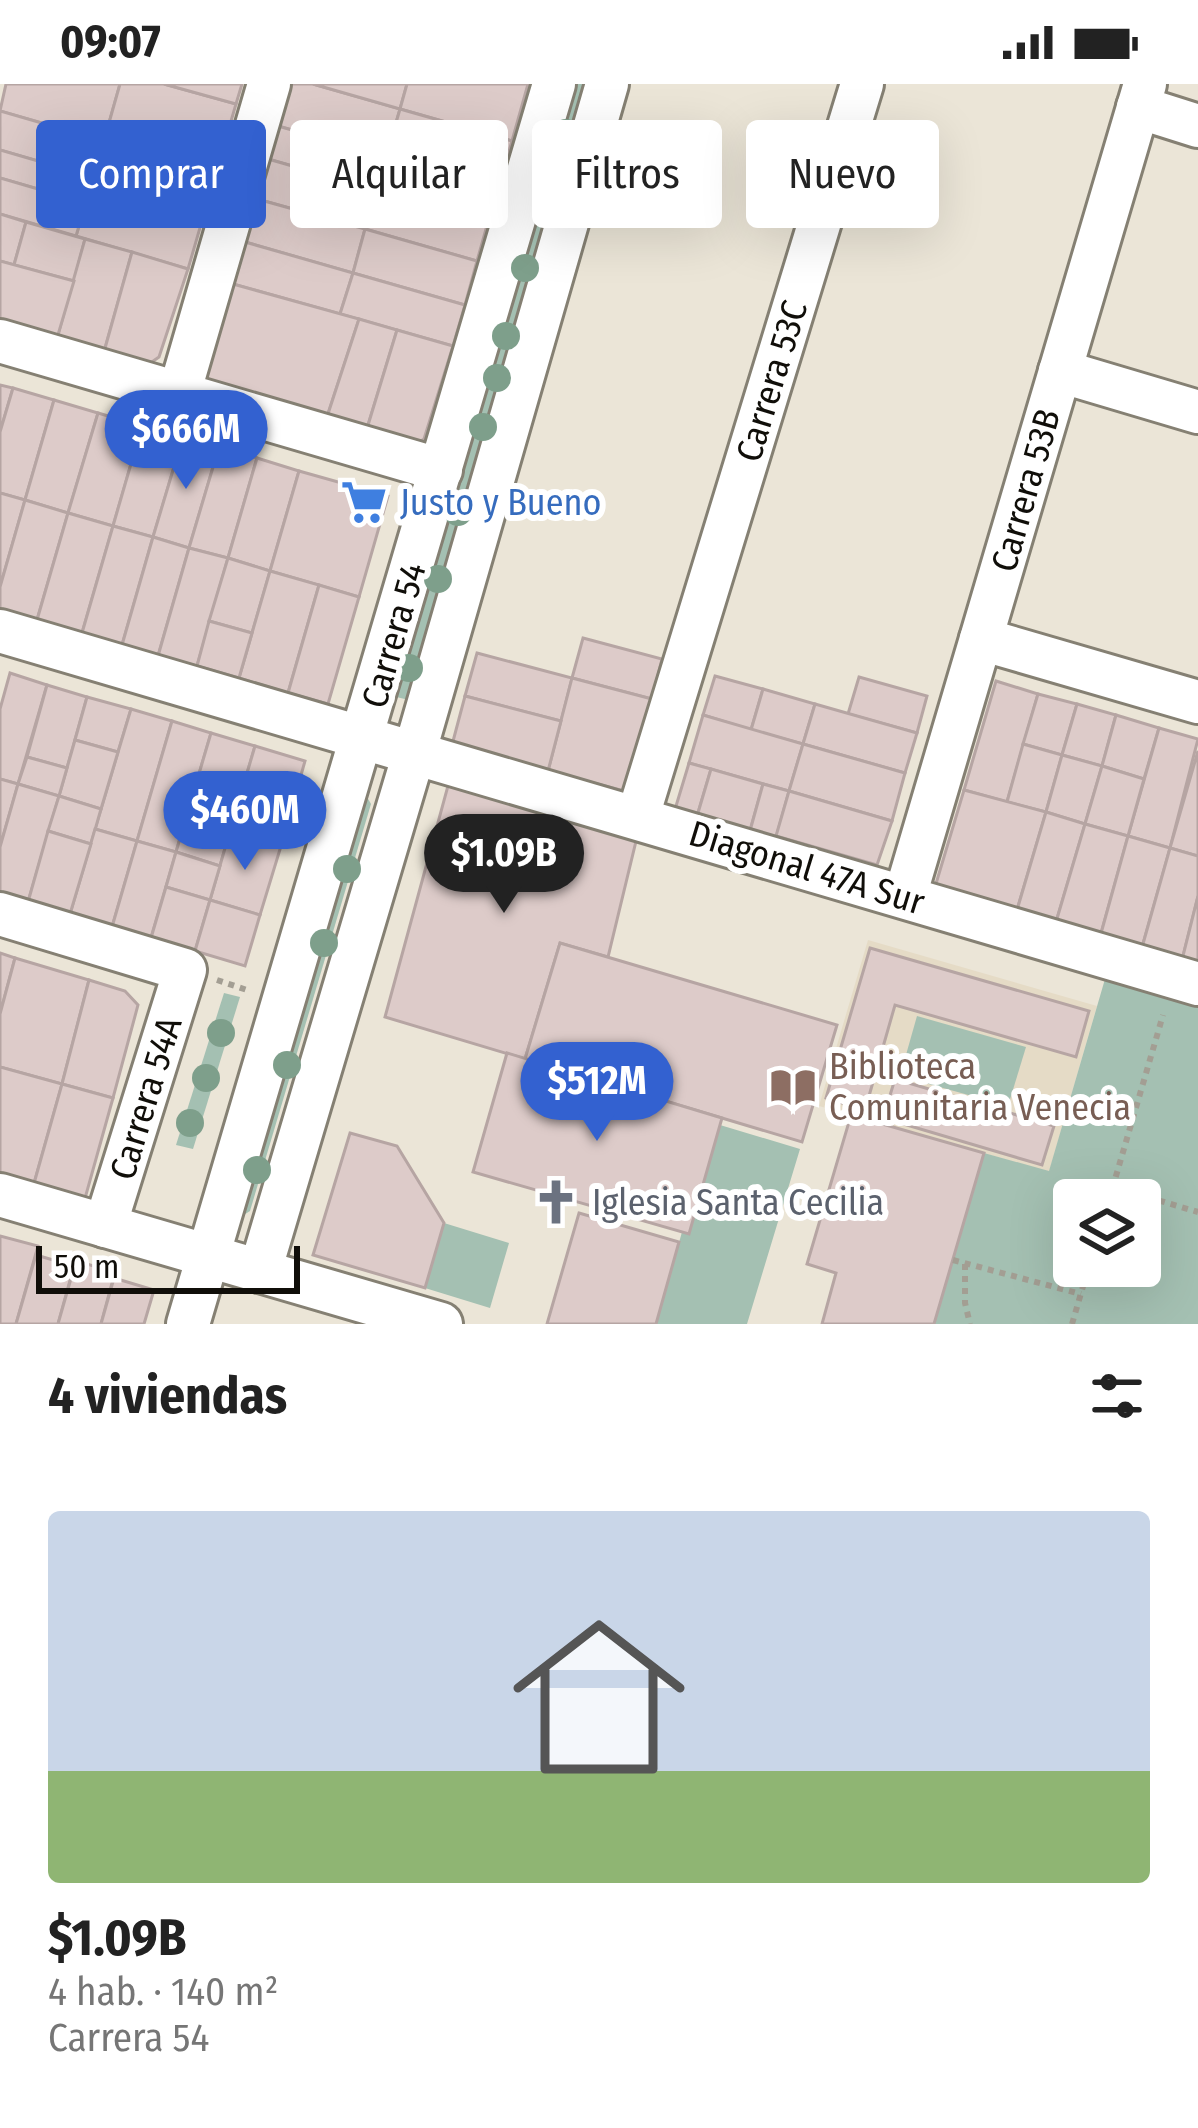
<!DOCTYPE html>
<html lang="es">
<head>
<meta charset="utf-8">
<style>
  :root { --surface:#fff; --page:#f6f6f6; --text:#222; --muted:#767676; --accent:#3361d0 }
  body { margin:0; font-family:"Fira Sans Condensed",sans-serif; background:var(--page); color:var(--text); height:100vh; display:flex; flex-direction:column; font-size:45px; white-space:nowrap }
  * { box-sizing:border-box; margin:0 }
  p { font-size:39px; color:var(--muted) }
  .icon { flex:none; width:66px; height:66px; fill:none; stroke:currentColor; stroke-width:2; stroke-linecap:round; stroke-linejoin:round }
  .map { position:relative; height:1240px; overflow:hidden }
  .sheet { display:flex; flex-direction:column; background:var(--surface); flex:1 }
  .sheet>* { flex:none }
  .top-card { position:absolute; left:36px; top:36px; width:1128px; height:108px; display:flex; gap:24px }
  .tools { position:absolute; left:1053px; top:1095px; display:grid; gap:24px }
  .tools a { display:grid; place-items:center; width:108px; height:108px; border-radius:12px; background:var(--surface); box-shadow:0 12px 48px #0002; font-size:60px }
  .scale { position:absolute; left:36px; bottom:30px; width:264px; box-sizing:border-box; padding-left:12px; border:6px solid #100e09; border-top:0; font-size:33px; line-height:42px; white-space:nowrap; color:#100e09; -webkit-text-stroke:9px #fff; paint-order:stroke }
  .price { position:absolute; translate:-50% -102px; padding:0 27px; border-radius:42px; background:var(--accent); color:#fff; font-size:39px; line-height:78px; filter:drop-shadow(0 3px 6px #0008) }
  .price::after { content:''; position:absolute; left:50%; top:72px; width:36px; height:27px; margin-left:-18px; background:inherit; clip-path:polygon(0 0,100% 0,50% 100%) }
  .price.selected { background:#222; color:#fff }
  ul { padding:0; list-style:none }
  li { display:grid; align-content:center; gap:24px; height:636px; padding:0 48px }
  li span { display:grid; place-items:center; height:372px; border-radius:12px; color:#555 }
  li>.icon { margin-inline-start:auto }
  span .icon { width:216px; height:216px; fill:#fffc; stroke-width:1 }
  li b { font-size:51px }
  h2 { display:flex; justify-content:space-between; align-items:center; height:144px; padding:0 48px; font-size:51px }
  .pill { padding:0 42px; border-radius:12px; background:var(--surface); box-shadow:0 12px 48px #0002; font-size:42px; line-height:108px }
  .pill.selected { background:var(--accent); color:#fff }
  .status { display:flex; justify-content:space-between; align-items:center; height:84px; padding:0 60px; background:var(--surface); direction:ltr }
  .status svg { height:33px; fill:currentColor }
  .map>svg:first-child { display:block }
  .education { fill:#e5dbc6 }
  .green { fill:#a4c0b2; fill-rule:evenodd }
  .building { fill:#ddcbc9; stroke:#b6a5a3; stroke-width:3 }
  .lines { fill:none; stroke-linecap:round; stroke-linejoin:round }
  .minor-casing { stroke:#858073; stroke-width:48 }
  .path { stroke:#a39e93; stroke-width:6; stroke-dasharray:6 6; stroke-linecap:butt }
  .minor { stroke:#fff; stroke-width:42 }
  .tree { fill:#7e9f8b }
  .labels { text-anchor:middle; stroke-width:12; stroke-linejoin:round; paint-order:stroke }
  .street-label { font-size:36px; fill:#100e09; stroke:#fff }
  .shop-label { font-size:36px; fill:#366cbe; stroke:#fff; text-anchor:start }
  .education-label { font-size:36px; fill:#785e54; stroke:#fff; text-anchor:start }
  .worship-label { font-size:36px; fill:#5b616d; stroke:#fff; text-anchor:start }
</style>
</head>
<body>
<div class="status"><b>09:07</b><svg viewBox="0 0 49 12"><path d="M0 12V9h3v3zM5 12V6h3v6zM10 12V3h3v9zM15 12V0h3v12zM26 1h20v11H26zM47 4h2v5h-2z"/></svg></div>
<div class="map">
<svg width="1198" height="1240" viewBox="0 0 1198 1240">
  <rect width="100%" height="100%" fill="#ebe5d7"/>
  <path class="education" d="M868,856L1097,922L1049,1088L819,1022Z"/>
  <g class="green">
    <path d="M571,0H587L409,616L392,612Z"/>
    <path d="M367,713L371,720L250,1127L242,1132L239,1129L363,714Z"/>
    <path d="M1105,895L1198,922V1240H934L984,1069L1049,1087ZM1074,1116H1140V1182H1074Z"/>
    <path d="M224,909L240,913L193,1065L176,1061Z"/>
    <path d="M917,932L1026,963L1008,1022L900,992Z"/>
    <path d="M720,1041L800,1065L747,1240H656L682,1148L689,1149Z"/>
    <path d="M444,1139L509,1159L490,1224L425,1204Z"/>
  </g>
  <g class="building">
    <path d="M6,0H120L104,57L0,27Z"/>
    <path d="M120,0H164L236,20L211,106L99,74Z"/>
    <path d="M164,0H242L236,20Z"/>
    <path d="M290,0H313L400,25L386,73L278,42Z"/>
    <path d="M313,0H407L400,25Z"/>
    <path d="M407,0H528L512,57L400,25Z"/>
    <path d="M400,25L512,57L498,105L386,73Z"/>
    <path d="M0,27L104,57L93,93L0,66Z"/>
    <path d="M278,42L386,73L376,106L268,75Z"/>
    <path d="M0,66L93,93L86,119L0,94Z"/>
    <path d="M386,73L498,105L488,138L376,106Z"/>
    <path d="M99,74L211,106L188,185L76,152Z"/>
    <path d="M268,75L376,106L365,145L257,115Z"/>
    <path d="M0,94L86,119L76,152L0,130Z"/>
    <path d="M376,106L488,138L477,177L365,145Z"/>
    <path d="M257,115L365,145L353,189L245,158Z"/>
    <path d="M0,130L26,138L14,181L0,177Z"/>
    <path d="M26,138L85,155L74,197L14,181Z"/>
    <path d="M365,145L477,177L465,221L353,189Z"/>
    <path d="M85,155L132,168L102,275L55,261Z"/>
    <path d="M245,158L353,189L340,230L233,200Z"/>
    <path d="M132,168L188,185L159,273L149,280L102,275Z"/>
    <path d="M0,177L74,197L55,261L0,246Z"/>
    <path d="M353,189L465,221L453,262L340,230Z"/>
    <path d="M233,200L359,235L325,339L201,302Z"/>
    <path d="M359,235L397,246L365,351L325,339Z"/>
    <path d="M397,246L453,262L424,355L412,363L365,351Z"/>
    <path d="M0,301L13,304L0,348Z"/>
    <path d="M13,304L54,316L25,416L0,409V348Z"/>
    <path d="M54,316L98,329L68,429L25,416Z"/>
    <path d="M98,329L142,342L113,442L68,429Z"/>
    <path d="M142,342L183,353L153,453L113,442Z"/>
    <path d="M183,353L219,363L189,464L153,453Z"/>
    <path d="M219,363L257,374L228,474L189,464Z"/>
    <path d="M257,374L299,387L270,487L228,474Z"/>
    <path d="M299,387L388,412L359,513L270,487Z"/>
    <path d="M0,409L25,416L0,503Z"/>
    <path d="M25,416L68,429L37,536L0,526V503Z"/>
    <path d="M68,429L113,442L82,549L37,536Z"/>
    <path d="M113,442L153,453L122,561L82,549Z"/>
    <path d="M153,453L189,464L158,572L122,561Z"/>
    <path d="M189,464L228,474L197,582L158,572Z"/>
    <path d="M228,474L270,487L252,549L209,537Z"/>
    <path d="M270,487L319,501L288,609L239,594Z"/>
    <path d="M319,501L359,513L328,620L288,609Z"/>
    <path d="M209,537L252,549L239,594L197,582Z"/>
    <path d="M583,554L662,575L652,615L572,594Z"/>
    <path d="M477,569L572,594L561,637L465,612Z"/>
    <path d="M10,589L47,601L18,700L0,695V625Z"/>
    <path d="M715,592L763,605L751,646L703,631Z"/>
    <path d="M859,593L927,612L917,649L848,630Z"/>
    <path d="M572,594L652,615L628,708L548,687Z"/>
    <path d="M996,597L1038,610L1007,718L964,706Z"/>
    <path d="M47,601L87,613L67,684L27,673Z"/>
    <path d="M763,605L815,620L803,660L751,646Z"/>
    <path d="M1038,610L1077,620L1062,671L1023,660Z"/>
    <path d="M465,612L561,637L548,687L452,661Z"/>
    <path d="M87,613L131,625L118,668L75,656Z"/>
    <path d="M815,620L917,649L905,689L803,660Z"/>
    <path d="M1077,620L1116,631L1102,682L1062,671Z"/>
    <path d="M131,625L172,637L137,757L95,745Z"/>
    <path d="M703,631L803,660L789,707L689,679Z"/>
    <path d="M1116,631L1159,644L1144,695L1102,682Z"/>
    <path d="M172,637L211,649L176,768L137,757Z"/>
    <path d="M1159,644L1198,655L1170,764L1128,752Z"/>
    <path d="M211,649L255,662L230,747L186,734Z"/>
    <path d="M75,656L118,668L101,725L59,712Z"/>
    <path d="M803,660L905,689L892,737L789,707Z"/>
    <path d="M1023,660L1062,671L1046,728L1007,718Z"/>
    <path d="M255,662L305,677L281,762L230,747Z"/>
    <path d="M1198,667V772L1170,764Z"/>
    <path d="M1062,671L1102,682L1085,740L1046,728Z"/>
    <path d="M27,673L67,684L59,712L18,700Z"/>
    <path d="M689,679L711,685L695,739L673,732Z"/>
    <path d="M1102,682L1144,695L1128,752L1085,740Z"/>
    <path d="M711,685L763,700L748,754L695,739Z"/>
    <path d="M0,695L18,700L0,763Z"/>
    <path d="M449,698L637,753L608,873L560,859L525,975L385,933Z"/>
    <path d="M18,700L59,712L28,818L0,810V763Z"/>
    <path d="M763,700L789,707L774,761L748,754Z"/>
    <path d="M964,706L1046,728L1017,826L935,803Z"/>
    <path d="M789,707L892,737L877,781L776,752Z"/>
    <path d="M59,712L101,725L91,760L48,747Z"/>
    <path d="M1046,728L1085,740L1056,838L1017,826Z"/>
    <path d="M186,734L230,747L220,782L176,768Z"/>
    <path d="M1085,740L1128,752L1100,853L1056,838Z"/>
    <path d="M95,745L137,757L112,843L70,830Z"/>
    <path d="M48,747L91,760L70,830L28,818Z"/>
    <path d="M230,747L281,762L260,831L210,816Z"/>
    <path d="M1128,752L1170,764L1141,867L1100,853Z"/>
    <path d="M137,757L176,768L151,854L112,843Z"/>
    <path d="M1170,764L1198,772V812L1182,876L1141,867Z"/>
    <path d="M176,768L220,782L210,816L166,803Z"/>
    <path d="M166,803L210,816L195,867L151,854Z"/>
    <path d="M1198,812V881L1182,876Z"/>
    <path d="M210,816L260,831L245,882L195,867Z"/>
    <path d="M560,859L837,941L802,1058L525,975Z"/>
    <path d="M870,864L1089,927L1076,973L895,921L865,1026L826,1014Z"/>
    <path d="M0,869L15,874L0,930Z"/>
    <path d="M15,874L89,896L62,1000L0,983V930Z"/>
    <path d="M89,896L125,907L138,921L113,1014L62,1000Z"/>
    <path d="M507,969L722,1034L689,1150L473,1088Z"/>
    <path d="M0,983L62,1000L33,1103L0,1094Z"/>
    <path d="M895,995L1054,1042L1042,1081L883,1034Z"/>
    <path d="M62,1000L113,1014L84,1118L33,1103Z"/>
    <path d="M851,1031L984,1069L934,1240H822L836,1189L807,1180Z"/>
    <path d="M350,1049L397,1062L444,1139L425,1204L313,1171Z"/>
    <path d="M579,1129L679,1158L656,1240H547Z"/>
    <path d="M0,1152L38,1162L16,1240H0Z"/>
    <path d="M36,1171L74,1182L58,1240H16Z"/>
    <path d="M76,1177L115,1188L101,1240H58Z"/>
    <path d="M114,1194L154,1206L144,1240H101Z"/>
  </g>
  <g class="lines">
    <g class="minor-casing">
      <g id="minor">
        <path d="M1138,23L1198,42"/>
        <path d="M0,257L441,386"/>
        <path d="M1060,287L1198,328"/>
        <path d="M179,310L269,0"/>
        <path d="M0,547L1198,900"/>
        <path d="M981,555L1198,618"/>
        <path d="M638,732L862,0"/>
        <path d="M905,812L1145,0"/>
        <path d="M0,830L185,886L105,1142"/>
        <path d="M0,1111L441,1240"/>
        <path d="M260,1187L421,646L607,0"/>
        <path d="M188,1240L554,0"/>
      </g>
    </g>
    <g class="path">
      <path d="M217,896L250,907"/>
      <path d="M1113,1103L1198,1128"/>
      <path d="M1109,1116L1163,931"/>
      <path d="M953,1176L1081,1210"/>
      <path d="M965,1180V1219L970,1240"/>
      <path d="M1072,1240L1089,1182"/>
    </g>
    <use href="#minor" class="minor"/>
  </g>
  <g class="tree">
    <circle cx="566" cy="49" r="14"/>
    <circle cx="525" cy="184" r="14"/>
    <circle cx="506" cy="252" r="14"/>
    <circle cx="497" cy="294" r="14"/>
    <circle cx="483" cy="343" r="14"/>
    <circle cx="458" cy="428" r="14"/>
    <circle cx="438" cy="495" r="14"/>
    <circle cx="409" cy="584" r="14"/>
    <circle cx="347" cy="785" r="14"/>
    <circle cx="324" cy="859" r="14"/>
    <circle cx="221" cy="949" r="14"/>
    <circle cx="287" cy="981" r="14"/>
    <circle cx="206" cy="994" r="14"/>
    <circle cx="190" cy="1039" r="14"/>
    <circle cx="257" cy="1086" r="14"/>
  </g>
  <defs>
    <g id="supermarket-bare" transform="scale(3.6)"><path d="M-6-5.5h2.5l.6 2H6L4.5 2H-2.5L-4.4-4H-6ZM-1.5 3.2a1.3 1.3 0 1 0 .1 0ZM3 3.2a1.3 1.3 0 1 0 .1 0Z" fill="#3f7fe0" stroke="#fff" stroke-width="2.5" paint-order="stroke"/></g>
    <g id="library-bare" transform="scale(3.6)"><path d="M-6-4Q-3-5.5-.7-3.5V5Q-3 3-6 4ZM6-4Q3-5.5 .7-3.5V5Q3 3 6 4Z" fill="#8d6e63" stroke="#fff" stroke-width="2.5" paint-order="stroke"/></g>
    <g id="church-bare" transform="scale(3.6)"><path d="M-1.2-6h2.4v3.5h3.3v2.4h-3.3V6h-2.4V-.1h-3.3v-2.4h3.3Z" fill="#6b7280" stroke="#fff" stroke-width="2.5" paint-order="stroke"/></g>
  </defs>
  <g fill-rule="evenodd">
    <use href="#supermarket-bare" x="364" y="418"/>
    <use href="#library-bare" x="793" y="1003"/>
    <use href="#church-bare" x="556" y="1118"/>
  </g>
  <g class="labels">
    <g class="street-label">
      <text transform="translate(771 297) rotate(-73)" y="13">Carrera 53C</text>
      <text transform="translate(1025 406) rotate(-74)" y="13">Carrera 53B</text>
      <text transform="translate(393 551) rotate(-74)" y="13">Carrera 54</text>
      <text transform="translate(807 783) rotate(17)" y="13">Diagonal 47A Sur</text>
      <text transform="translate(145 1014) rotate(-73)" y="13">Carrera 54A</text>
    </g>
    <g class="shop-label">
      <text x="400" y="431">Justo y Bueno</text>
    </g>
    <g class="education-label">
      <text x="829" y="995">Biblioteca<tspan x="829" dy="41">Comunitaria Venecia</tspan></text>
    </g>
    <g class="worship-label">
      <text x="592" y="1131">Iglesia Santa Cecilia</text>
    </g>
  </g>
</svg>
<div class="tools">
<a><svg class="icon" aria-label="layers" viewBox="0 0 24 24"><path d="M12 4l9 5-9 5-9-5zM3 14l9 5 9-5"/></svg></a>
</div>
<div class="scale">50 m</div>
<b class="price" style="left:186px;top:408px">$666M</b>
<b class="price" style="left:245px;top:789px">$460M</b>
<b class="price selected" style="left:504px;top:832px">$1.09B</b>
<b class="price" style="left:597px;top:1060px">$512M</b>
<div class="top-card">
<a class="pill selected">Comprar</a>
<a class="pill">Alquilar</a>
<a class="pill">Filtros</a>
<a class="pill">Nuevo</a>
</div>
</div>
<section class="sheet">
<h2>4 viviendas<svg class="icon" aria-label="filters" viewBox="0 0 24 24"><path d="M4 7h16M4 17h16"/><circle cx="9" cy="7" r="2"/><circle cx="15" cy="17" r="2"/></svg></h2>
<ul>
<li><span style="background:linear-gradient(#c9d6e8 70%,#8fb573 0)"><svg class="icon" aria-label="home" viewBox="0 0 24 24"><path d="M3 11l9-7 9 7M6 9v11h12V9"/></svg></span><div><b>$1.09B</b><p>4 hab. · 140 m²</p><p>Carrera 54</p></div></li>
</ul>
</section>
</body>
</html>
